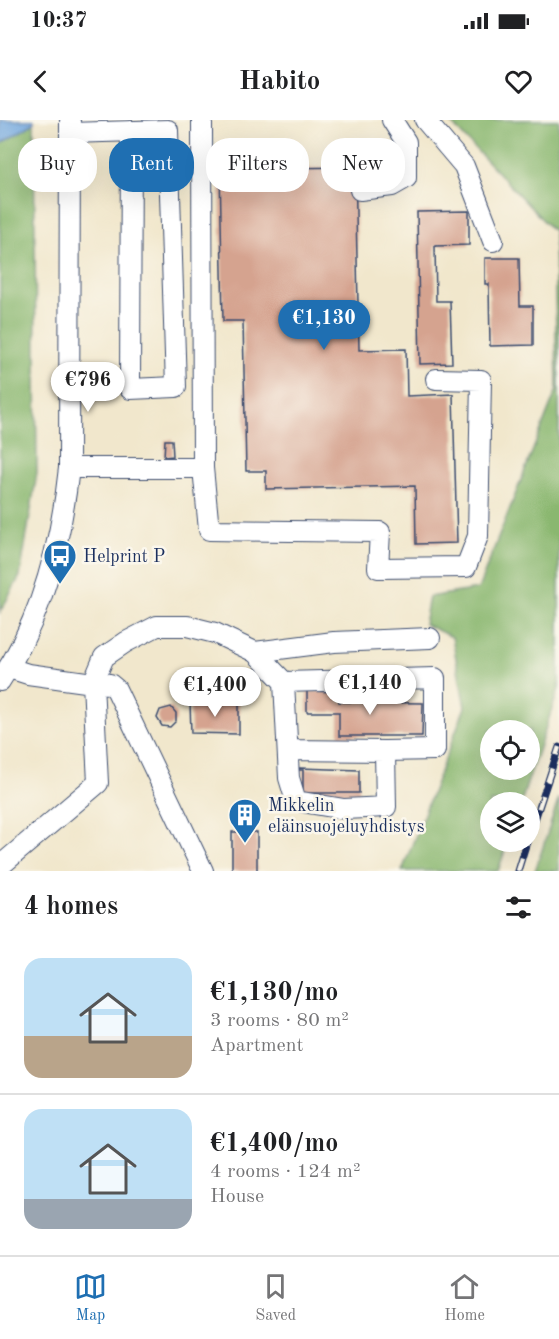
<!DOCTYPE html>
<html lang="en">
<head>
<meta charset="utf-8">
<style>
  :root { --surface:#fff; --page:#f6f6f6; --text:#202124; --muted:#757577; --line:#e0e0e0; --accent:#1f6fb2 }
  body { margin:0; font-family:"Old Standard TT",serif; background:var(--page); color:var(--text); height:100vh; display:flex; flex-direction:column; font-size:22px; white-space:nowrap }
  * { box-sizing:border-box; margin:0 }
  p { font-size:20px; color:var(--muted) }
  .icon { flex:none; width:33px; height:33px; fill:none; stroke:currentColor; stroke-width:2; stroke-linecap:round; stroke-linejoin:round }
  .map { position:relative; height:751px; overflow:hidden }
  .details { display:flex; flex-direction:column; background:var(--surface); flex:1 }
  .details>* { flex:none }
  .guide { position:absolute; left:18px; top:18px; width:524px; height:54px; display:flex; gap:12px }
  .buttons { position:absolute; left:480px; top:600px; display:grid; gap:12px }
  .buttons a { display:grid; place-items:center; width:60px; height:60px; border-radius:50%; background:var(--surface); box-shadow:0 6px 24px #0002; font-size:30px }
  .price { position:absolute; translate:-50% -51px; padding:0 14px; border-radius:21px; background:#fff; color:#222; font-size:20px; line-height:39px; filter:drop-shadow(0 2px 3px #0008) }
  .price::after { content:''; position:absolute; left:50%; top:36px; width:18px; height:14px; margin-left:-9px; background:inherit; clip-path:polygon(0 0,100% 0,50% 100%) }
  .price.selected { background:var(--accent); color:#fff }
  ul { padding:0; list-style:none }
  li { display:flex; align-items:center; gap:18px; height:150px; padding:0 24px }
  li+li { border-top:2px solid var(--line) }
  li span { display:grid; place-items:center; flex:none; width:168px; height:120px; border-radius:18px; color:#555 }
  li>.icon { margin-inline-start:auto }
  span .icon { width:72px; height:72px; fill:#fffc; stroke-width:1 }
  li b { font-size:26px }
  h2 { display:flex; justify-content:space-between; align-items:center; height:72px; padding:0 24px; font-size:26px }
  .tag { padding:0 21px; border-radius:24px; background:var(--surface); box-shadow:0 6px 24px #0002; font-size:21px; line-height:54px }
  .tag.selected { background:var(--accent); color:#fff }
  .status { display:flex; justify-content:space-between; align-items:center; height:42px; padding:0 30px; background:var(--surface); direction:ltr }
  .status svg { height:16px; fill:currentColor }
  header { display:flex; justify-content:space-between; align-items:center; height:78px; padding:0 24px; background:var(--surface); font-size:27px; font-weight:700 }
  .menu { display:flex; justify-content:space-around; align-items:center; height:84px; border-top:2px solid var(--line); background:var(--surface); font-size:16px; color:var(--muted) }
  .menu a { display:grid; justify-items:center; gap:3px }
  .menu .selected { color:var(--accent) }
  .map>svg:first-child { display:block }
  .forest { fill:#8ab76f; stroke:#527366; stroke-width:1.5; fill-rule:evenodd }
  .water { fill:#70a6de; stroke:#466a9e; stroke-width:1.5 }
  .building { fill:#d5a38f }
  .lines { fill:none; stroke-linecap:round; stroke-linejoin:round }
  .minor-casing { stroke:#3b4b6e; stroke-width:22 }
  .minor { stroke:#fff; stroke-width:20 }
  .rail-casing { stroke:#1b2f5e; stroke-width:7 }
  .rail { stroke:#fbf7ec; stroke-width:4.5; stroke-dasharray:14; stroke-linecap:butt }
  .labels { text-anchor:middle; stroke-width:5; stroke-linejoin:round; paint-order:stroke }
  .poi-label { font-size:18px; fill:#1b2f5e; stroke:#fbf7ec; text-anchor:start }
</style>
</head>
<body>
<div class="status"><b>10:37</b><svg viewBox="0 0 49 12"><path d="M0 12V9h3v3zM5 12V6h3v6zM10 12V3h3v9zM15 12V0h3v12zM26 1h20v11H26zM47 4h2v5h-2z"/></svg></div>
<header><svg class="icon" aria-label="back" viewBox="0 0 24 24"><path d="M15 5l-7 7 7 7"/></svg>Habito<svg class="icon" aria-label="heart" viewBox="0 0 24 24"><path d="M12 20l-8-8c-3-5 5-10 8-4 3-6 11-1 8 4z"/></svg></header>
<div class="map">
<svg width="559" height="751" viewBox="0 0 559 751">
  <rect width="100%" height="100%" fill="#fbf7ec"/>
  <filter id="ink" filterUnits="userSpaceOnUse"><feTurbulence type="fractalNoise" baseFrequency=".0167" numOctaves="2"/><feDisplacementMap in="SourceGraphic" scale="12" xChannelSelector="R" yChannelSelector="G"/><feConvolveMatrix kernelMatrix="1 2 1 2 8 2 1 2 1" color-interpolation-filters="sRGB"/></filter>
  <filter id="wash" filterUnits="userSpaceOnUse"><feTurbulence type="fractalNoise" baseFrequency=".008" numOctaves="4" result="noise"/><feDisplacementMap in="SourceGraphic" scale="24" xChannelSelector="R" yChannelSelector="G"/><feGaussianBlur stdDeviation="1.35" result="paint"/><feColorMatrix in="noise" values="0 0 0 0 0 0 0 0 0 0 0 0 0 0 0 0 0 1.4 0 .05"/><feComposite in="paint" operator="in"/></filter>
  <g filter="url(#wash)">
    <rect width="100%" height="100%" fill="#f1e7cc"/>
    <g class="forest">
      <path d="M448,0H559V568L521,682H490V722H508L498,751H402L465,587L452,517L424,504L429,477L478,469L557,269L554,112ZM530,610V650H490V610Z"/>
      <path d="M34,3L37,353L20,456L0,492V24Z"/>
      <path d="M559,678V751H535Z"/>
    </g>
    <path class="water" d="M0,0H34V3L0,24Z"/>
    <g id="blocks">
      <g class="building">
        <path d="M355,47L359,230L406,229L407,276L453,274L457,423L416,424L415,366L266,369V351H246L243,201H223L220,49Z"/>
        <path d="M469,91V125L435,126L436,181H450L452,243L420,244L417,92Z"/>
        <path d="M485,138H519L520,186H533V225L490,226L489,164H485Z"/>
        <path d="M165,320H172L173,336L164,337Z"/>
        <path d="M307,571L339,572V582L423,583L422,616H339V592H307Z"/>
        <path d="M239,582V614L191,613L190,583Z"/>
        <path d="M171,587L176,593V601L170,607L162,606L157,598L160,590Z"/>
        <path d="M299,648L359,650V673H303V650H299Z"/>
        <rect x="232" y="712" width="25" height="39"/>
      </g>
    </g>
  </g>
  <g filter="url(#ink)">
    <use href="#blocks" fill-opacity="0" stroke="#3b4b6e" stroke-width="1.5"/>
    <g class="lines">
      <g class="minor-casing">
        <g id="minor">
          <path d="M425,0L464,46L493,121"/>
          <path d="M70,13L168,10L176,267L130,269L131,11"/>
          <path d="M360,70L392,66L406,58V22L392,0"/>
          <path d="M69,348H203L202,0"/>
          <path d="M203,348L209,410L380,412L378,448L466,447L478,416L481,260L436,259"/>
          <path d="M255,532L284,562L289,658L296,681L344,689L386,687L385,631L288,630"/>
          <path d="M0,561C43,498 61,422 69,348L70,1"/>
          <path d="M284,562L435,558V630L385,631"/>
          <path d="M0,746L98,663L93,563L28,554L9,548"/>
          <path d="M203,751L116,569L110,564L93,563L104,537L126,522L157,506H187L215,513L255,532L334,522L430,518"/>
        </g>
      </g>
      <use href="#minor" class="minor"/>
      <g class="rail-casing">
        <g id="rail">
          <path d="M530,715L559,627"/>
          <path d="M518,751L527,722"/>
        </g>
      </g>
      <use href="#rail" class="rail"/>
    </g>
  </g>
  <defs>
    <g id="bus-pin" transform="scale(1.725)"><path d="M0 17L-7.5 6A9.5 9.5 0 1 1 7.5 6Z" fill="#1f6fb2" stroke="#fbf7ec"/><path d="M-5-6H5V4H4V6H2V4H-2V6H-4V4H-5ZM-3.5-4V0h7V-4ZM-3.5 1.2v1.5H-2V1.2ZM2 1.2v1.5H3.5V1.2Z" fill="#fff"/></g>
    <g id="building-pin" transform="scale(1.725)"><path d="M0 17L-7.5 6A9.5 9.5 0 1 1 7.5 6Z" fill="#1f6fb2" stroke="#fbf7ec"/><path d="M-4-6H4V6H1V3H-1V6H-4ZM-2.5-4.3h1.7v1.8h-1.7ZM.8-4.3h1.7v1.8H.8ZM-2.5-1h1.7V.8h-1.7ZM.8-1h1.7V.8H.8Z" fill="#fff"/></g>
  </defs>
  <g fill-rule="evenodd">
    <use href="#bus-pin" x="60" y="436"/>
    <use href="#building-pin" x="245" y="695"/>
  </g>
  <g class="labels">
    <g class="poi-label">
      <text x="83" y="442">Helprint P</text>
      <text x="268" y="691">Mikkelin<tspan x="268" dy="21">eläinsuojeluyhdistys</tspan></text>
    </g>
  </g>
</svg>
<div class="buttons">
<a><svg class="icon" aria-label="locate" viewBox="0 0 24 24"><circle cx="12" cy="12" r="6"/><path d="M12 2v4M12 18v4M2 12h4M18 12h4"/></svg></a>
<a><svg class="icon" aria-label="layers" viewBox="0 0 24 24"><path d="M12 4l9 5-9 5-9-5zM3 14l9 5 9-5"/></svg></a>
</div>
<b class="price selected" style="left:324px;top:231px">€1,130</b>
<b class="price" style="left:88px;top:293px">€796</b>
<b class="price" style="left:370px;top:596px">€1,140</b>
<b class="price" style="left:215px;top:598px">€1,400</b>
<div class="guide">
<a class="tag">Buy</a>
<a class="tag selected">Rent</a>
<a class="tag">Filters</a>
<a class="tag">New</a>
</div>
</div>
<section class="details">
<h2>4 homes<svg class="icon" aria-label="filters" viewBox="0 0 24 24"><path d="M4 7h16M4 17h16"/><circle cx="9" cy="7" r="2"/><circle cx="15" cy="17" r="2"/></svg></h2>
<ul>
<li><span style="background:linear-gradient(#bfe0f5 65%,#b9a48a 0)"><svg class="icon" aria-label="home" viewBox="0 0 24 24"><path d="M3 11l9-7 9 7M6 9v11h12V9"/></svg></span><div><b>€1,130/mo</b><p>3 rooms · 80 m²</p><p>Apartment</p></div></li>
<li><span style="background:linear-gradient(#bfe0f5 75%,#9aa5b1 0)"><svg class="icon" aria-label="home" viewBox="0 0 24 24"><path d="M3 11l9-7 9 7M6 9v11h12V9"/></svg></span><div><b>€1,400/mo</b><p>4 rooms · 124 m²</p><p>House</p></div></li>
</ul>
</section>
<nav class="menu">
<a class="selected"><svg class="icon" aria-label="map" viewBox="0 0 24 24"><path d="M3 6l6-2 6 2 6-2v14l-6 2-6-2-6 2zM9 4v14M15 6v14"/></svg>Map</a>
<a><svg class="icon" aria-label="saved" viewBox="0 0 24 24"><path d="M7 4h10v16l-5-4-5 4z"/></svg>Saved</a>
<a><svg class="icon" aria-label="home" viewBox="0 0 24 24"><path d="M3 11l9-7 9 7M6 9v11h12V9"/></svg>Home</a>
</nav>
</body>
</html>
